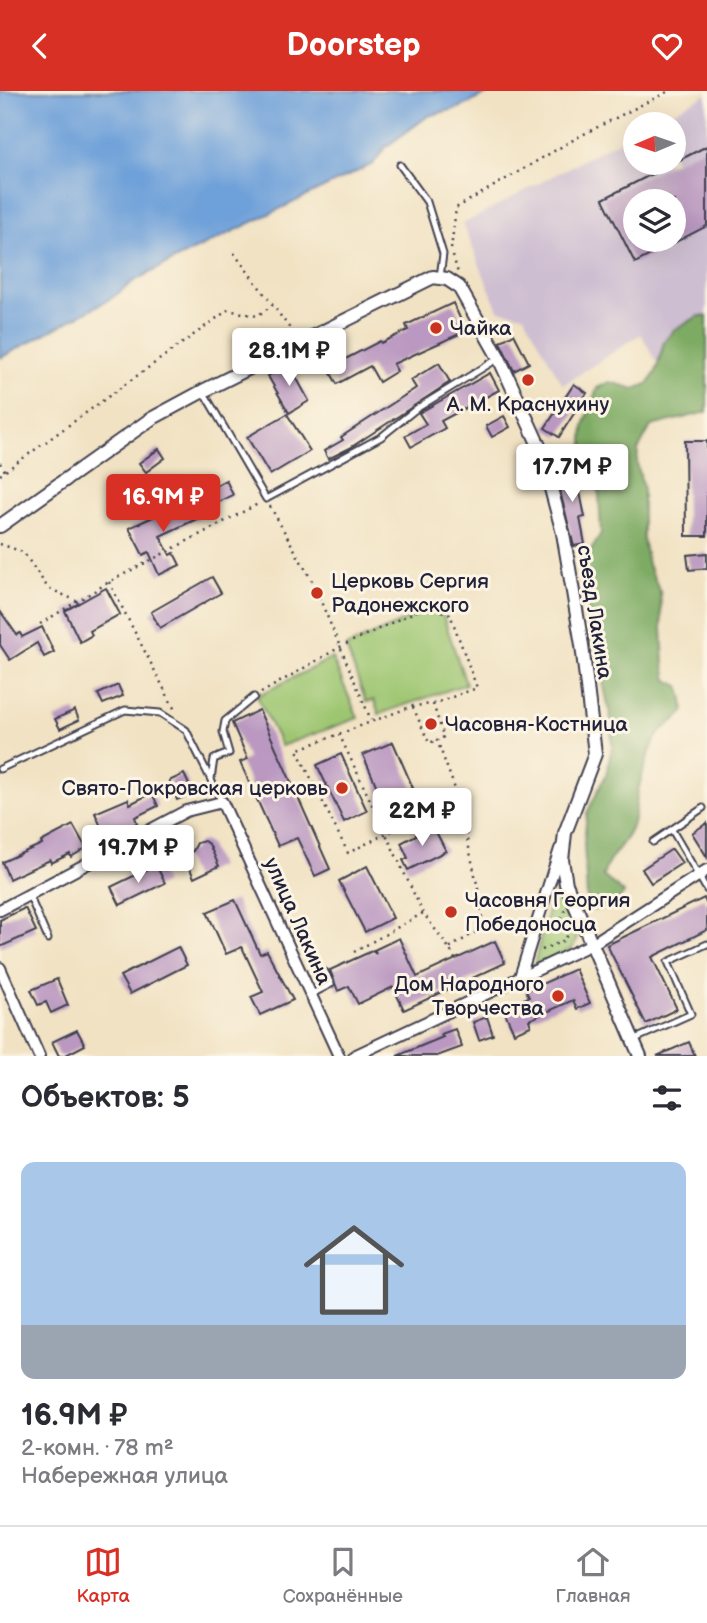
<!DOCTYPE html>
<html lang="ru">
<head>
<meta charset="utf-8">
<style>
  :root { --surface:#fff; --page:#f7f7f7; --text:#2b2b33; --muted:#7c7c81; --line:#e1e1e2; --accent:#d93025 }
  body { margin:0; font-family:"Balsamiq Sans",sans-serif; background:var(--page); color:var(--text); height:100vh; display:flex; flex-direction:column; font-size:26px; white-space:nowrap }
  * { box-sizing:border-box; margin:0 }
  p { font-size:23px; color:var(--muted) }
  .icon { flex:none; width:38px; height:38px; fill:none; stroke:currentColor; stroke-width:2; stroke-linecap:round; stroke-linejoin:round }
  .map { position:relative; height:965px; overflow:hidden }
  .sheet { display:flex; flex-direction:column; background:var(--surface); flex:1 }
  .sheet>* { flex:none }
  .needle { width:46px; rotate:268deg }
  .tools { position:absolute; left:623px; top:21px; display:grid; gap:14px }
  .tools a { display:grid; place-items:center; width:63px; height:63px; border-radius:50%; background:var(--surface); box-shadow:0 7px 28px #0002; font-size:35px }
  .price { position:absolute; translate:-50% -60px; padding:0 16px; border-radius:7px; background:#fff; color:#222; font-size:23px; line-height:46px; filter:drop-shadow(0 2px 4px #0008) }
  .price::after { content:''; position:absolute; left:50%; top:42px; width:21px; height:16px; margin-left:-10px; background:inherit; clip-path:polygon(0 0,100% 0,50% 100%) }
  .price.active { background:var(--accent); color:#fff }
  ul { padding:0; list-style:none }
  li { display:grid; align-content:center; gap:14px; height:371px; padding:0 21px }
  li+li { border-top:2px solid var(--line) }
  li span { display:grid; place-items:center; height:217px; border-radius:14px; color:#555 }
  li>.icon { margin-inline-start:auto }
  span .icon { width:126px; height:126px; fill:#fffc; stroke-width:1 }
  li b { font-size:30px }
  h2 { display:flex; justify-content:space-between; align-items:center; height:84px; padding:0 21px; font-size:30px }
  header { display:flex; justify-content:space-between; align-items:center; height:91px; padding:0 21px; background:var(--accent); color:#fff; font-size:32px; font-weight:800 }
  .tab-bar { display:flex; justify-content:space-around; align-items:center; height:98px; border-top:2px solid var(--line); background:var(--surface); font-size:19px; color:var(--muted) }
  .tab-bar a { display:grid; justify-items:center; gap:4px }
  .tab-bar .active { color:var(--accent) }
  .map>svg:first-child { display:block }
  .industrial { fill:#cebed1; fill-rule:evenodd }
  .green { fill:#9ec671; stroke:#607456; stroke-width:2 }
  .forest { fill:#7eab63; stroke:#50664f; stroke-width:2 }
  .water { fill:#6ea0d9; stroke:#48618a; stroke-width:2 }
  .building { fill:#ba98c1; fill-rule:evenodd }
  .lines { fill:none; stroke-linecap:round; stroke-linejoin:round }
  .service-casing { stroke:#413f4f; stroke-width:9 }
  .minor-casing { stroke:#413f4f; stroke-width:14 }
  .tertiary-casing { stroke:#413f4f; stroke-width:16 }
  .path { stroke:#413f4f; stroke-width:2.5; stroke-dasharray:2 5; stroke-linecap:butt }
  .service { stroke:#fff; stroke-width:5 }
  .minor { stroke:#fff; stroke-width:10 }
  .tertiary { stroke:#fff; stroke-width:12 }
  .poi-dot { fill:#c8321e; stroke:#fcf5e5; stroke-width:2.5 }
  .labels { text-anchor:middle; stroke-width:6; stroke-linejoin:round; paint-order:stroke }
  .poi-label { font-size:21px; fill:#22223b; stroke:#fcf5e5; text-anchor:start }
  .street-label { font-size:21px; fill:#22223b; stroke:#fcf5e5 }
</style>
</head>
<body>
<header><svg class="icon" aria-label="back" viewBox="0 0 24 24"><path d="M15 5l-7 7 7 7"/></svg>Doorstep<svg class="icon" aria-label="heart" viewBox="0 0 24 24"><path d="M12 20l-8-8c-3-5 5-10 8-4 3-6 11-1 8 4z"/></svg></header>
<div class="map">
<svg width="707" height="965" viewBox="0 0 707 965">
  <rect width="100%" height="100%" fill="#fcf5e5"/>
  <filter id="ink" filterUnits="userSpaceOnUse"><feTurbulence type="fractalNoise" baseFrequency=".0143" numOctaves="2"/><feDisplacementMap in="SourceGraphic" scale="14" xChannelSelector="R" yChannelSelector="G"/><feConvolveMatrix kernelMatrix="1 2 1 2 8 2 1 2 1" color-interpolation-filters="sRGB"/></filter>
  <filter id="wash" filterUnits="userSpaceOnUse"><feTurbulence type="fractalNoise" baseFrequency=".00686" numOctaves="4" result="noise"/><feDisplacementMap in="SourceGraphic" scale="28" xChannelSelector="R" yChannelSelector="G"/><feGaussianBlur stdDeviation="1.57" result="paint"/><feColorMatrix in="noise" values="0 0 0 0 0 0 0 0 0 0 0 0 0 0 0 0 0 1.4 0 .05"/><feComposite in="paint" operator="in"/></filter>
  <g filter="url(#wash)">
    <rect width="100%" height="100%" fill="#f1e2c3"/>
    <path class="industrial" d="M707,3V253L663,283L641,243L563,294L524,224L498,219L463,133L635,41V72H674V33H650ZM635,110H674V149H635Z"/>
    <g class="green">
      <path d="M428,519L442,522L466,593L379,623L374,609L366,611L346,556Z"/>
      <path d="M332,567L358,627L281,655L257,605Z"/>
      <path d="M557,805L577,847L572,858L537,873L535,870L551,807Z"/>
    </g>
    <path class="forest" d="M699,225H707V321L651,335L638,359L637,372L643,396V448L648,474L660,500L664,574L667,589L679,595L683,608L684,621C675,631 663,635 656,647C649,661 640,689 637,705C635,716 636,727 631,738C624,755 608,765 603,785L624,802C615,815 607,818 592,819L587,807L584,751L587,722L606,684L612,656L611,628L582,492L583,479L588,465L601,442L599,402L585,362L583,349L584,335L597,297L610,291L635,298L649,292L656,280L664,251L674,239Z"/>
    <path class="water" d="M0,0H492L462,16L428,25L386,56L373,73L180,166L134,190L112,207L0,267Z"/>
    <g id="blocks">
      <g class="building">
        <path d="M707,55V135L635,172L603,108ZM635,110H674V149H635Z"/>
        <path d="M453,212L466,240L393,273L397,280L379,291L370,275L337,293L328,277L380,250L381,252L408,239L406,234Z"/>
        <path d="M514,243L529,272L514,280L500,251Z"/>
        <path d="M439,272L450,291L350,357L328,368L324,360L343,349L341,346L416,297L411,289Z"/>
        <path d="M289,273L309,310L289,322L268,285Z"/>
        <path d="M490,282L499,299L441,330L445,337L411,356L405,345L426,333L419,322Z"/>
        <path d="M574,293L587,302L559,346L545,337Z"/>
        <path d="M287,323L310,360L270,384L247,346Z"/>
        <path d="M504,325L510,336L492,346L486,335Z"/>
        <path d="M685,350H707V445H686Z"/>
        <path d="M159,358L165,367L146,381L139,372Z"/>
        <path d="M570,376L575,392L578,391L585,426L580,427L585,453L574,455L555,381Z"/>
        <path d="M226,389L233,404L216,412L209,398Z"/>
        <path d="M192,408L201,426L160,445L170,464L174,462L180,474L159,484L149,461L143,464L129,437Z"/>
        <path d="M707,462V477L689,479L687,464Z"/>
        <path d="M212,486L221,502L160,537L151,521Z"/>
        <path d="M106,497L120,523L90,540L92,544L80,551L65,520Z"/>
        <path d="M0,520L17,544L20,542L22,546L42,536L54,561L44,566L37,552L10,569L0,554Z"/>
        <path d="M118,594L123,605L103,613L98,603Z"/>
        <path d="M75,619L79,629L60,638L55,628Z"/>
        <path d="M259,619L330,778L315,785L297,747L278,755L240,671L248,668L232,632Z"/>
        <path d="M393,651L413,697L383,710L363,664Z"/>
        <path d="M341,663L367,720L344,731L317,674Z"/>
        <path d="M184,683L193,702L177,709L169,690Z"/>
        <path d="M152,702L158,715L135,726L137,732L105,745L95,722L128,708L130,713Z"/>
        <path d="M707,732V766L692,742Z"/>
        <path d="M73,734L86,757L71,766L70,763L51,772L50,769L9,788L2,771L42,753L41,751Z"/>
        <path d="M433,735L446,760L408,779L403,769L408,767L401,752Z"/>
        <path d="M204,750L209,753L219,775L194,787L184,764L193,760L197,752Z"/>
        <path d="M672,758L682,772L651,792L642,778Z"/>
        <path d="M156,774L165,792L120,814L111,796Z"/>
        <path d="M367,775L393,827L365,841L339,790Z"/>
        <path d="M704,807L707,814V839L652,866L677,918L646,933L607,854Z"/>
        <path d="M235,809L260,863L267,860L293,909L260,924L251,906L263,901L242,856L226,863L207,821Z"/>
        <path d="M25,817L36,840L0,856V829Z"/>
        <path d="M399,847L417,886L495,850L505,872L404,919L393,896L358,913L349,895L338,900L330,879L372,860L376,863L374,859Z"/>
        <path d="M178,856L187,874L130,903L120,885Z"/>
        <path d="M575,878L590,912L577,918L573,909L529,929L531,935L514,942L503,917L529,906L526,900Z"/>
        <path d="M57,888L68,914L51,922L46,911L38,914L31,899Z"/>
        <path d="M487,926L493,944L479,949L473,931Z"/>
        <path d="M455,938L462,956L437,965H397L443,946L441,943Z"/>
        <path d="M77,939L85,954L64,965H59L52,951Z"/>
        <path d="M689,951L695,965H657Z"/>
      </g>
    </g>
  </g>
  <g filter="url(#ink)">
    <use href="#blocks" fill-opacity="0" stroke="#413f4f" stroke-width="2"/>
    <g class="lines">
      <g class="service-casing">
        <g id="service">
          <path d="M400,74L427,111L443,163L440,186"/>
          <path d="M203,300L266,408L381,346L416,318L499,267"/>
          <path d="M0,678L125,619L160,622L186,639L222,711"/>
          <path d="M211,688L214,668L229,662L223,641L225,630L254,606"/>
          <path d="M672,739L707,799"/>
          <path d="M653,751L703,717"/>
          <path d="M29,804L48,848"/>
          <path d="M310,904L331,893L325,881"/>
          <path d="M633,949L691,923L668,871L707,853"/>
        </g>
      </g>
      <g class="minor-casing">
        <g id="minor">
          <path d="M0,819L186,720L222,711L339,965"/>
          <path d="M0,877L39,965"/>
          <path d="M520,886L560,758"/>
          <path d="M354,965L592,853L707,779"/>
        </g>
      </g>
      <g class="tertiary-casing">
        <path id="tertiary" d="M0,435L151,328L203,300L433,186L447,188L459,196L499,267L540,357L563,442L582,554L595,663L565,742L562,769L566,793L640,965"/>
      </g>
      <g class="path">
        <path d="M451,158L456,117L580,45L669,0"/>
        <path d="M234,162L294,243"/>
        <path d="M453,165L458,182"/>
        <path d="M0,372L5,380"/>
        <path d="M0,384L228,219L257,225L273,214"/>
        <path d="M270,415L316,497"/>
        <path d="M0,453L23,461L48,497L77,510"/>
        <path d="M109,491L176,621"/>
        <path d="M319,506L371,629"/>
        <path d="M40,533L109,491L258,413"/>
        <path d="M261,602L340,556L427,515L450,523L477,597L433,613L413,615L297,659L348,762L458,706"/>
        <path d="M433,613L444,646L437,649L458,706L480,807L483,837L449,857"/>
        <path d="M413,616L429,652L437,649"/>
        <path d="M339,643L423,822L449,857L455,868"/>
        <path d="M565,819L560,830L569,851"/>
        <path d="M542,859L567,848"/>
        <path d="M354,861L423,822"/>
        <path d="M465,891L471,899"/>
      </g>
      <use href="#service" class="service"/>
      <use href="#minor" class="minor"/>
      <use href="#tertiary" class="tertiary"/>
    </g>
  </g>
  <g class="poi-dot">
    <circle cx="436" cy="237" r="7"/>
    <circle cx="528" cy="289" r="7"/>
    <circle cx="317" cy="502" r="7"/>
    <circle cx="431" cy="633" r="7"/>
    <circle cx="342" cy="697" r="7"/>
    <circle cx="451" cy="821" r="7"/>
    <circle cx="558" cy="905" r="7"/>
  </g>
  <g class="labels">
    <g class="poi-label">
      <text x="450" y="244">Чайка</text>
      <text x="528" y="320" text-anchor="middle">А. М. Краснухину</text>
      <text x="331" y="497">Церковь Сергия<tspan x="331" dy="24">Радонежского</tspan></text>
      <text x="445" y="640">Часовня-Костница</text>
      <text x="328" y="704" text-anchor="end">Свято-Покровская церковь</text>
      <text x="465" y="816">Часовня Георгия<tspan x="465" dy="24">Победоносца</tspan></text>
      <text x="544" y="900" text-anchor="end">Дом Народного<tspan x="544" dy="24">Творчества</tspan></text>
    </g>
    <g class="street-label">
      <text transform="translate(595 521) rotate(81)" y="7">съезд Лакина</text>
      <text transform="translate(298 830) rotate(66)" y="7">улица Лакина</text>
    </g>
  </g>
</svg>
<div class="tools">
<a><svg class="needle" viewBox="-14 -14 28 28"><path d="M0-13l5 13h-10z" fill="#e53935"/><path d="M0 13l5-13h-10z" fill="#7c7c81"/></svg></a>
<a><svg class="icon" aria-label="layers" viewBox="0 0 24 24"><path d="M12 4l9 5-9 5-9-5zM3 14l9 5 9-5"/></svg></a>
</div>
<b class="price" style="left:289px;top:297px">28.1M ₽</b>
<b class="price" style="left:572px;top:413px">17.7M ₽</b>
<b class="price active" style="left:163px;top:443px">16.9M ₽</b>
<b class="price" style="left:422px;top:757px">22M ₽</b>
<b class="price" style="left:138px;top:794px">19.7M ₽</b>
</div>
<section class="sheet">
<h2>Объектов: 5<svg class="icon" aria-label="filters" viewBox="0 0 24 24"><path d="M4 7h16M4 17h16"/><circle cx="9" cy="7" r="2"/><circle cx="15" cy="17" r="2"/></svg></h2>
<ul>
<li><span style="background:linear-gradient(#a9c7e8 75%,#9aa5b1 0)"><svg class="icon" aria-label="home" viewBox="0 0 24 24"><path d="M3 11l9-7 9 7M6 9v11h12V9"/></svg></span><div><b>16.9M ₽</b><p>2-комн. · 78 m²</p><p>Набережная улица</p></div></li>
</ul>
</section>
<nav class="tab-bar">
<a class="active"><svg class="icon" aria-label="map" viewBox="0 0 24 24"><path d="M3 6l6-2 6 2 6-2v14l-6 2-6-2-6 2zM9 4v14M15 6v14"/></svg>Карта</a>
<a><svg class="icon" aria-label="saved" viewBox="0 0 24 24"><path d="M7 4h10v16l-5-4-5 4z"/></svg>Сохранённые</a>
<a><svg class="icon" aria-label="home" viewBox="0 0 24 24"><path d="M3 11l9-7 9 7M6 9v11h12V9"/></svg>Главная</a>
</nav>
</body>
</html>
